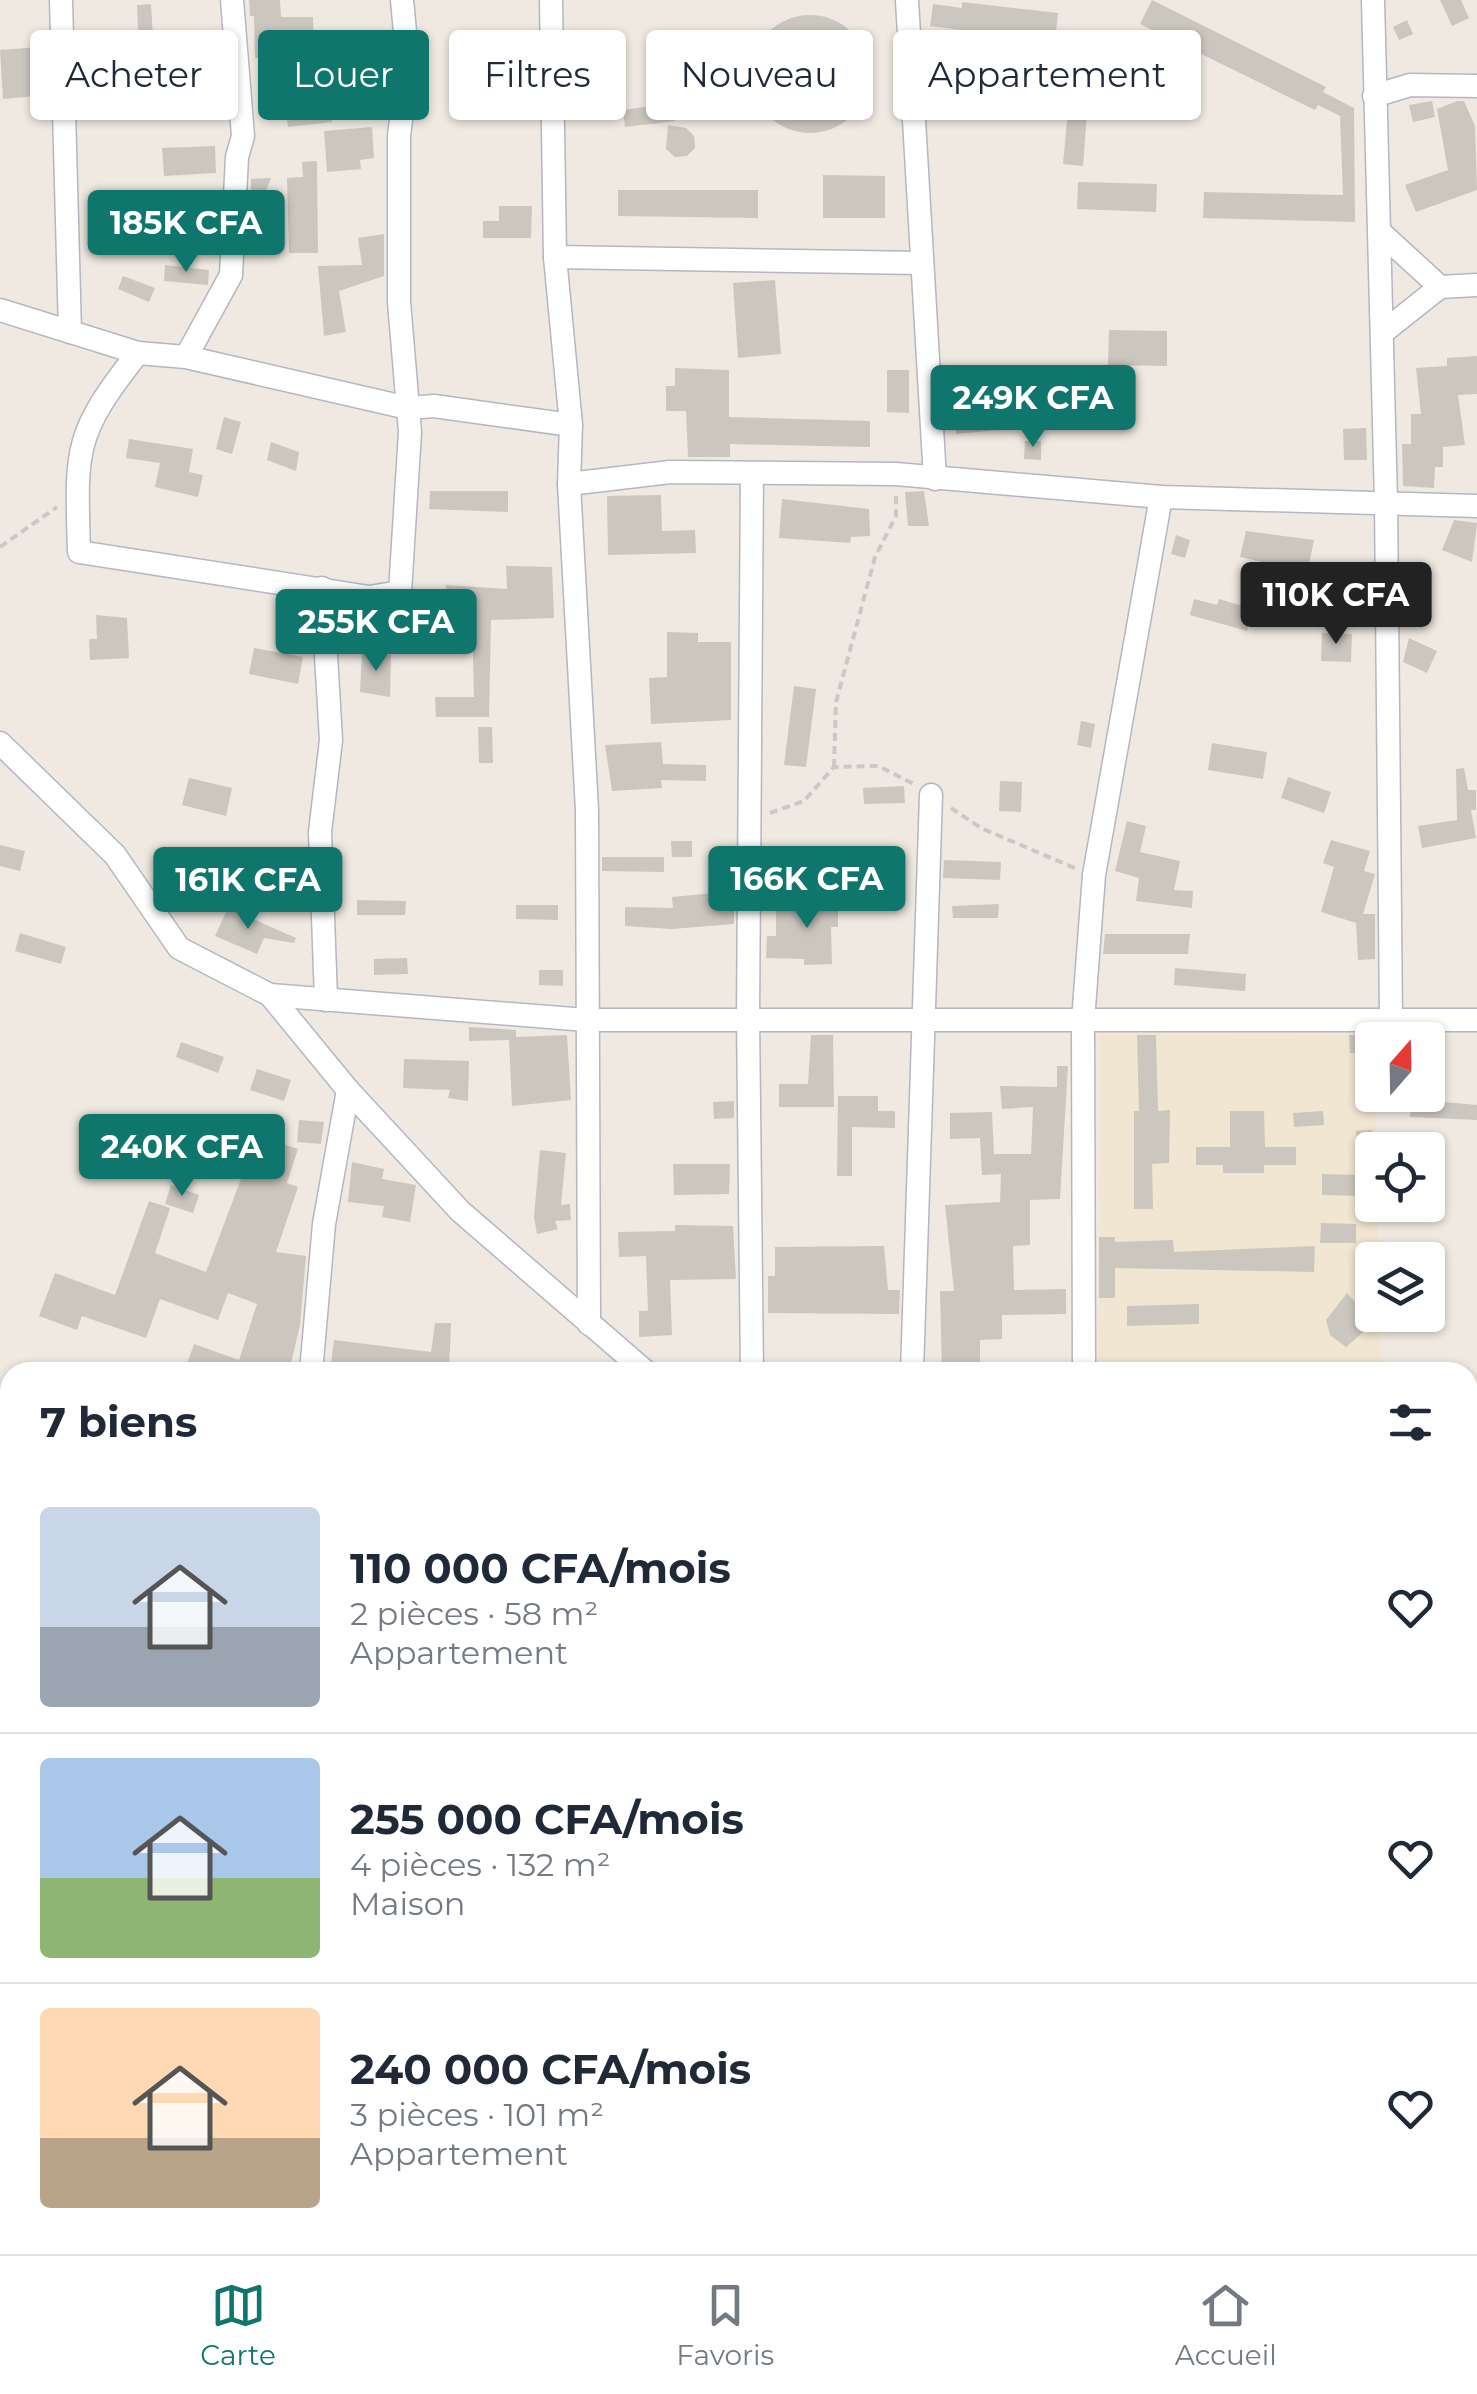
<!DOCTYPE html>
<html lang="fr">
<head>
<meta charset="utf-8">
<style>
  :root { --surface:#fff; --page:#f2f2f3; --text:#1f2937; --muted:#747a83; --line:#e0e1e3; --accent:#0f766e }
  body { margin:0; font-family:Montserrat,sans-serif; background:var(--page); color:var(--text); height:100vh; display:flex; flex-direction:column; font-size:38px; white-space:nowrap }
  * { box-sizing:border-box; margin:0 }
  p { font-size:32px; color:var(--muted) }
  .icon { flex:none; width:55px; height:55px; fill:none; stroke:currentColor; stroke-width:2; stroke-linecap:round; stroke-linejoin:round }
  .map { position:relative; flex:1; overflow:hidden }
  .details { position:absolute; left:0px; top:1362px; width:1478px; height:892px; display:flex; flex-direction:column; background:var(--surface); border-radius:30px 30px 0 0; box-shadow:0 2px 8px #0004 }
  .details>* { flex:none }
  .top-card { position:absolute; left:30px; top:30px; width:1418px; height:90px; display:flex; gap:20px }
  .needle { width:65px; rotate:20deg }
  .controls { position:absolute; left:1355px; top:1022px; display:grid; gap:20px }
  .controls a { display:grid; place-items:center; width:90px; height:90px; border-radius:10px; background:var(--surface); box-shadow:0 2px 8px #0004; font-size:50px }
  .price { position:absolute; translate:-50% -85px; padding:0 22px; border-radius:10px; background:var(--accent); color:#fff; font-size:32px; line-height:65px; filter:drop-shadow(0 2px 5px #0008) }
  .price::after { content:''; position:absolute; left:50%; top:60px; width:30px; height:22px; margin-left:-15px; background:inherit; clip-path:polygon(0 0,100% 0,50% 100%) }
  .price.selected { background:#222; color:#fff }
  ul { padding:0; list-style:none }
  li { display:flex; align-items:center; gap:30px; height:250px; padding:0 40px }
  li+li { border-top:2px solid var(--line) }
  li span { display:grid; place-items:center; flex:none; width:280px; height:200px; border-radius:10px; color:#555 }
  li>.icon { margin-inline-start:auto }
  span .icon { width:120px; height:120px; fill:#fffc; stroke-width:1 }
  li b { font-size:42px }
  h2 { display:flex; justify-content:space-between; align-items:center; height:120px; padding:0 40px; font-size:42px }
  .tag { padding:0 35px; border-radius:10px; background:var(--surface); box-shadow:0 2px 8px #0004; font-size:35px; line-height:90px }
  .tag.selected { background:var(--accent); color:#fff }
  .tabs { display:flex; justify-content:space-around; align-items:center; height:140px; border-top:2px solid var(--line); background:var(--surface); font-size:28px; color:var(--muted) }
  .tabs a { display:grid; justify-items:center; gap:5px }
  .tabs .selected { color:var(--accent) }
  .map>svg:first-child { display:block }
  .education { fill:#f0e6d1 }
  .green { fill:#b6e59e }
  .building { fill:#cbc7bf }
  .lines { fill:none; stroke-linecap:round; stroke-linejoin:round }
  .minor-casing { stroke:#b4b7c1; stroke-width:25 }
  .major-casing { stroke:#c9c9c9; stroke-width:32 }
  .path { stroke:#c9c9c9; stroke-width:4; stroke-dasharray:8 5; stroke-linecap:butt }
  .minor { stroke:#fff; stroke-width:22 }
  .major { stroke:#f2d163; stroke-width:30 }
</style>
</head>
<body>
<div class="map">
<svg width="1477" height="2254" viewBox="0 0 1477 2254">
  <rect width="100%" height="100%" fill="#efe9e1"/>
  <path class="education" d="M1100,1030L1375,1035L1377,1150H1372V1205H1378L1379,1260H1372V1315H1380L1381,1372H1098Z"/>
  <g class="green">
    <path d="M1468,1849L1477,1850V2166L1468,2163Z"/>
    <path d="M211,2245H810L795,2254H199Z"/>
  </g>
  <g class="building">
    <path d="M249,0H280L281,17H313L315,61L365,59L366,87L328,89L332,122L288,127L279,57L255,58L254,16H250Z"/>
    <path d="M1152,0L1326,87L1323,92L1354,108L1355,222L1203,218L1204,192L1343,195L1340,116L1318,105L1315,110L1140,24Z"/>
    <path d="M1440,0H1461L1469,18L1452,26Z"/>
    <path d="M962,2L1058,13L1055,42L930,26L933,4L962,8Z"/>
    <path d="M151,4L153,37L214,34L216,62L146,64L148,79L142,80L144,103L102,107L100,89L127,87L123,49L139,48L137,5Z"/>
    <circle cx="810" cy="74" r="59"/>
    <path d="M1407,20L1413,34L1399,40L1393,27Z"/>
    <path d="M619,38L620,55L588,57L586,40Z"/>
    <path d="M38,47L41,82L35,83L37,96L3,99L0,50Z"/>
    <path d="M948,59L1029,66L1027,95L945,88Z"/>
    <path d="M1069,99L1088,101L1083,166L1063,164Z"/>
    <path d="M1432,101L1435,117L1413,122L1409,105Z"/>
    <path d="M1457,101H1464L1475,126L1477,190L1416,212L1405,185L1448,170L1437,109Z"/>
    <path d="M672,103L675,121L625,127L623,110Z"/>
    <path d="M668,125L686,128L694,136L695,148L687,156L675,157L666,149Z"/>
    <path d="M372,127L374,158L360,160L361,169L327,172L324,131Z"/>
    <path d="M215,146L216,173L164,176L162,148Z"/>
    <path d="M317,161L318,253H289L287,178L303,177L302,162Z"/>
    <path d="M823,175L885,176V218H823Z"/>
    <path d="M271,178L252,227H251V179Z"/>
    <path d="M1078,182L1157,184L1156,212L1077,209Z"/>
    <path d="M618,190H758V218L618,216Z"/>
    <path d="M499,206H532L531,238H483V221H499Z"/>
    <path d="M384,234V276L339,291L346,332L324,336L318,266L362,265L358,238Z"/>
    <path d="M165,265L209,270L208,285L164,281Z"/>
    <path d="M123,276L155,288L149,302L118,289Z"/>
    <path d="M775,280L781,354L738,358L733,283Z"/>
    <path d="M1109,330L1167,331V366L1108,365Z"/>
    <path d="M1477,356V394L1458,395L1465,445L1443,447V467H1435L1434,488L1403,486L1402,444H1411V414H1421L1416,368L1447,366V358Z"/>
    <path d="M675,368L729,370V417L870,421V447L730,444V457H688L686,411H666V386H675Z"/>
    <path d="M887,370H909V413L887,412Z"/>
    <path d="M1060,371L1108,373V392L1059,390Z"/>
    <path d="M1026,382L1029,427L956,434L954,391L1003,389L1002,383Z"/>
    <path d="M224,417L241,422L232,454L216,449Z"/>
    <path d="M1366,428L1367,460H1344L1343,429Z"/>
    <path d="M129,439L193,449L189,472L203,475L198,497L155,487L160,463L126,458Z"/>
    <path d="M1025,441H1041V460L1024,459Z"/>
    <path d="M271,442L299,452L296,471L267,460Z"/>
    <path d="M430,491H508V512L429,509Z"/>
    <path d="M924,491L929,526H908L905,492Z"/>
    <path d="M661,495L662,531L695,530L696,553L608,555L607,496Z"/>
    <path d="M782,499L869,509L870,536L851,537L850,543L779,538Z"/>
    <path d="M1454,520L1477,523L1472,562L1442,550Z"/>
    <path d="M1246,531L1314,540L1303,593H1288V568L1240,557Z"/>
    <path d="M1176,535L1190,540L1185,558L1171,554Z"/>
    <path d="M506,566L552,567L554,618L491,620L489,717H436L435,697H474L472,620L422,623L423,601L445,602L446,585L507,589Z"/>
    <path d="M1194,599L1217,605L1219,599L1253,609L1247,631L1190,615Z"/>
    <path d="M96,615L127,618L129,658L90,660L89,639H97Z"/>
    <path d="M667,632L698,633V642H731V720L651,724L649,678L667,677Z"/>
    <path d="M1322,633L1352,634L1351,662L1321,661Z"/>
    <path d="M1409,638L1437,651L1427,673L1403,662Z"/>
    <path d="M254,648L303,657L298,684L249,674Z"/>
    <path d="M362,653L391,655L390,697L360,692Z"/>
    <path d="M794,686L816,689L806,767L784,765Z"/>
    <path d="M1081,721L1095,724L1091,748L1077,745Z"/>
    <path d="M478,727H492L493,763H479Z"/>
    <path d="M661,742L663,764L706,765V781L661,780L662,788L612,791L605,745Z"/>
    <path d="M1212,743L1267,752L1263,779L1208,770Z"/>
    <path d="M1464,768L1468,790H1476V810H1471L1476,838L1422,848L1418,826L1457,820L1456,769Z"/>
    <path d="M1288,777L1331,792L1324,813L1281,798Z"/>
    <path d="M189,778L232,788L226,816L182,805Z"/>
    <path d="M1000,781L1022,782L1021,812L999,811Z"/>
    <path d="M904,786L905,803L864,804L863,788Z"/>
    <path d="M1127,821L1146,826L1140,852L1180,861L1174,890L1193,891L1192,908L1136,901L1139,878L1115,871Z"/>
    <path d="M1331,840L1370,851L1364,871L1375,874L1363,914H1375V959L1358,960L1356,923L1321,912L1334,867L1323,863Z"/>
    <path d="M671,841H692V857H672Z"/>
    <path d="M0,845L25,851L20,871L0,866Z"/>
    <path d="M602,857H664V872L602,871Z"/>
    <path d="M944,860L1001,862L1000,880L943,878Z"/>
    <path d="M892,867L893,889L857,891L856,869Z"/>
    <path d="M822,880H838V927H831L832,964L804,965V959L766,958L767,936H776V910H823Z"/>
    <path d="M734,891V924L672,929L625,926V907L673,908L672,897Z"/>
    <path d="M357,900L406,901L405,915H357Z"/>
    <path d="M999,904L998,918H953L952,906Z"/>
    <path d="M516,905H558V920L516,919Z"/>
    <path d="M228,908L296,938L294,943L264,938L257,954L215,936Z"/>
    <path d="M20,933L66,947L61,964L15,951Z"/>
    <path d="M1105,934H1190L1188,954H1103Z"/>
    <path d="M407,958L408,974L374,975V959Z"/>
    <path d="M1175,968L1246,974L1245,991L1174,985Z"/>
    <path d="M539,970H563V986L539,985Z"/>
    <path d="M469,1027L516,1030V1037L567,1035L571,1100L512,1106L509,1040L469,1041Z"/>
    <path d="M811,1035H833L834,1107H779V1084H808Z"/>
    <path d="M1137,1035H1156L1158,1111L1170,1110L1169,1163L1152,1164L1153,1209H1134V1111H1139Z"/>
    <path d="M1349,1035H1372V1053H1350Z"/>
    <path d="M181,1042L224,1057L218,1073L176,1057Z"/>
    <path d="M404,1059L469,1061L468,1101L448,1098L450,1090L403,1088Z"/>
    <path d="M1057,1066H1068L1060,1199L1030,1200V1245L1013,1246L1014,1290L1066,1289V1314L1002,1315V1339L980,1340V1372H942L940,1291H954L945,1205L1000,1202L1001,1174L982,1175L980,1138L950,1139V1113L992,1112L994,1154H1031L1033,1107L1002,1109L1000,1086L1057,1087Z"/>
    <path d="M257,1069L291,1080L284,1101L250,1090Z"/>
    <path d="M838,1096H878V1111H895V1128L852,1127V1176H837Z"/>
    <path d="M1411,1099L1477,1105V1120L1410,1117Z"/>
    <path d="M734,1101V1118L714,1119L713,1102Z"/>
    <path d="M1230,1111H1264L1265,1147H1296V1165H1264V1173H1223V1165H1196V1147H1230Z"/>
    <path d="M1323,1111L1324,1125L1294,1127L1293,1113Z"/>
    <path d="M299,1120L324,1122L321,1144L297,1142Z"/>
    <path d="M1372,1130V1154H1357L1356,1131Z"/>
    <path d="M257,1136L298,1149L287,1183L298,1187L276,1252L306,1256L300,1325L289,1372H184L194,1344L239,1360L257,1304L228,1293L218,1320L160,1299L146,1338L82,1316L77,1330L39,1316L55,1273L115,1295L149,1201L170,1208L155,1253L206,1272Z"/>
    <path d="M540,1150L566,1153L561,1205L570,1204L571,1220L555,1221L558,1229L537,1234L534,1217Z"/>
    <path d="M352,1162L384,1169L382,1179L416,1185L410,1222L382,1217L384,1206L348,1202Z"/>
    <path d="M673,1164H730L729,1194L674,1195Z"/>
    <path d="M1322,1174L1360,1175V1196L1322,1195Z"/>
    <path d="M171,1185L199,1195L193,1213L165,1204Z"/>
    <path d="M1321,1223L1356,1224V1243H1320Z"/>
    <path d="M675,1225L733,1226L736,1279L670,1280L672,1335L639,1337V1311H648L646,1256L619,1257L618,1232L675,1231Z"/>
    <path d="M1099,1237H1115V1242L1173,1240L1174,1252L1315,1246L1314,1272L1115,1268V1298H1099Z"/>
    <path d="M884,1246L888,1290H900L899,1314L768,1313V1276H775V1247Z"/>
    <path d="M1347,1293L1368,1317L1369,1327L1346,1347L1330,1335L1326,1320Z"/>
    <path d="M1199,1304V1324L1127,1326V1306Z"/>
    <path d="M435,1323H451L449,1372H330L334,1340L431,1352Z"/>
    <path d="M0,2224L10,2245L21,2254H0Z"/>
  </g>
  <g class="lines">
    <g class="minor-casing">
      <g id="minor">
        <path d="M61,0L70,332"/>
        <path d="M551,0L555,257L571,425L569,484L587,810L589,1324"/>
        <path d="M907,0L935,479"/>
        <path d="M1373,0L1386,501L1391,1019"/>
        <path d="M1374,96L1410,85L1477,86"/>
        <path d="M1380,232L1440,287"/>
        <path d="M555,257L921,263"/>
        <path d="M0,310L138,353L186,357L408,408L434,406L571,425"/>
        <path d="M1382,333L1440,287L1477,285"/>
        <path d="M138,353C73,435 76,449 79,552L369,597L400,592L410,432L399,302V136L408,64L402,0"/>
        <path d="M186,357L231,275L237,157L243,136L232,0"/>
        <path d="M569,484L670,472L896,474L1161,497L1477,506"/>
        <path d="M322,588L331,740L320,832L326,1000"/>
        <path d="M0,743L115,855L179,948L270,995L348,1090L460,1211L646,1372"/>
        <path d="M270,995L586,1020H1477"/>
        <path d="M311,1372L324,1224L348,1090"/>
        <path d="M752,1372L748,1017L752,473"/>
        <path d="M912,1372L931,795"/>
        <path d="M1084,1372L1083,1021L1094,875L1161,497"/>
        <path d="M0,1689L10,1688"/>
        <path d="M0,2024L10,2020"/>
        <path d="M0,2111L10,2140"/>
        <path d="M0,2168L10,2161"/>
      </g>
    </g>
    <g class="major-casing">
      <g id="major">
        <path d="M0,1450H10"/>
        <path d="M1468,1531H1477"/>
      </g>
    </g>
    <g class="path">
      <path d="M0,547L57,507"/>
      <path d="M834,767L836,702L875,557L896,516V492"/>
      <path d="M951,808L981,828L1077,869"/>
      <path d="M770,813L804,801L834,767L878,766L914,784"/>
      <path d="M1468,1840L1477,1849"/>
    </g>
    <use href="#minor" class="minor"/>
    <use href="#major" class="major"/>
  </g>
</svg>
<div class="controls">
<a><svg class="needle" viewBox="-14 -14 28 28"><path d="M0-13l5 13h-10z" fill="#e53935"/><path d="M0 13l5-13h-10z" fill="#747a83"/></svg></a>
<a><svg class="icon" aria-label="locate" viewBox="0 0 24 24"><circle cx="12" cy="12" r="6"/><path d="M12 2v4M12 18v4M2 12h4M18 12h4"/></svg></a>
<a><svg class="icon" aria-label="layers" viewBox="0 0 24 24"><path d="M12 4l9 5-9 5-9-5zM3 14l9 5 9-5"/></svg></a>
</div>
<b class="price" style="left:186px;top:275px">185K CFA</b>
<b class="price" style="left:1033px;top:450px">249K CFA</b>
<b class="price selected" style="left:1336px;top:647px">110K CFA</b>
<b class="price" style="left:376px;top:674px">255K CFA</b>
<b class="price" style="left:807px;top:931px">166K CFA</b>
<b class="price" style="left:248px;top:932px">161K CFA</b>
<b class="price" style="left:182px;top:1199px">240K CFA</b>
<div class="top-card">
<a class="tag">Acheter</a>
<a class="tag selected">Louer</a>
<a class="tag">Filtres</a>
<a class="tag">Nouveau</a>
<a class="tag">Appartement</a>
</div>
<section class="details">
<h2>7 biens<svg class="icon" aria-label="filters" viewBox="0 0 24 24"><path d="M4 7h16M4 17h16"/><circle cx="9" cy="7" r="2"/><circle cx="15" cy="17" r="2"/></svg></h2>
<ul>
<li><span style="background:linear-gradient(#c9d6e8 60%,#9aa5b1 0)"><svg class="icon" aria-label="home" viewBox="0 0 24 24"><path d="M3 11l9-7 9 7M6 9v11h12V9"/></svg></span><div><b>110 000 CFA/mois</b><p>2 pièces · 58 m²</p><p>Appartement</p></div><svg class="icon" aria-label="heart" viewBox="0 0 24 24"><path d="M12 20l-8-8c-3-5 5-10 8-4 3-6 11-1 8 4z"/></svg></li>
<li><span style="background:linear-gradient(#a9c7e8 60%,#8fb573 0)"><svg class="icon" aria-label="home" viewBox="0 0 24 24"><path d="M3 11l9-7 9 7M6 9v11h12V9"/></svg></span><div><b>255 000 CFA/mois</b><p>4 pièces · 132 m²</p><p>Maison</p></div><svg class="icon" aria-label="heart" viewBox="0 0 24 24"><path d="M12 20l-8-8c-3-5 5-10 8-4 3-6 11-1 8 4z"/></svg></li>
<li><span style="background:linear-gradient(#ffd9b3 65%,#b9a48a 0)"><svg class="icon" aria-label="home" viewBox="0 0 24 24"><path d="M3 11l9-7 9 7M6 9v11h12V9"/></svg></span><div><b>240 000 CFA/mois</b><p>3 pièces · 101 m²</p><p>Appartement</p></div><svg class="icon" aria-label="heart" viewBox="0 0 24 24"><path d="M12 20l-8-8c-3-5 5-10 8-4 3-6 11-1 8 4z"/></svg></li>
</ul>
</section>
</div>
<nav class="tabs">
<a class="selected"><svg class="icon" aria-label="map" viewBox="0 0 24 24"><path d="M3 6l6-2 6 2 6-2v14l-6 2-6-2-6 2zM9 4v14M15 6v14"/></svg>Carte</a>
<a><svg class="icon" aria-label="saved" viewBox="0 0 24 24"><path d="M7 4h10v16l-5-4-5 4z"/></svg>Favoris</a>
<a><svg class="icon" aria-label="home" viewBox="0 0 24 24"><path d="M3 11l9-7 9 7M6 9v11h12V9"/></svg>Accueil</a>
</nav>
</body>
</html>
